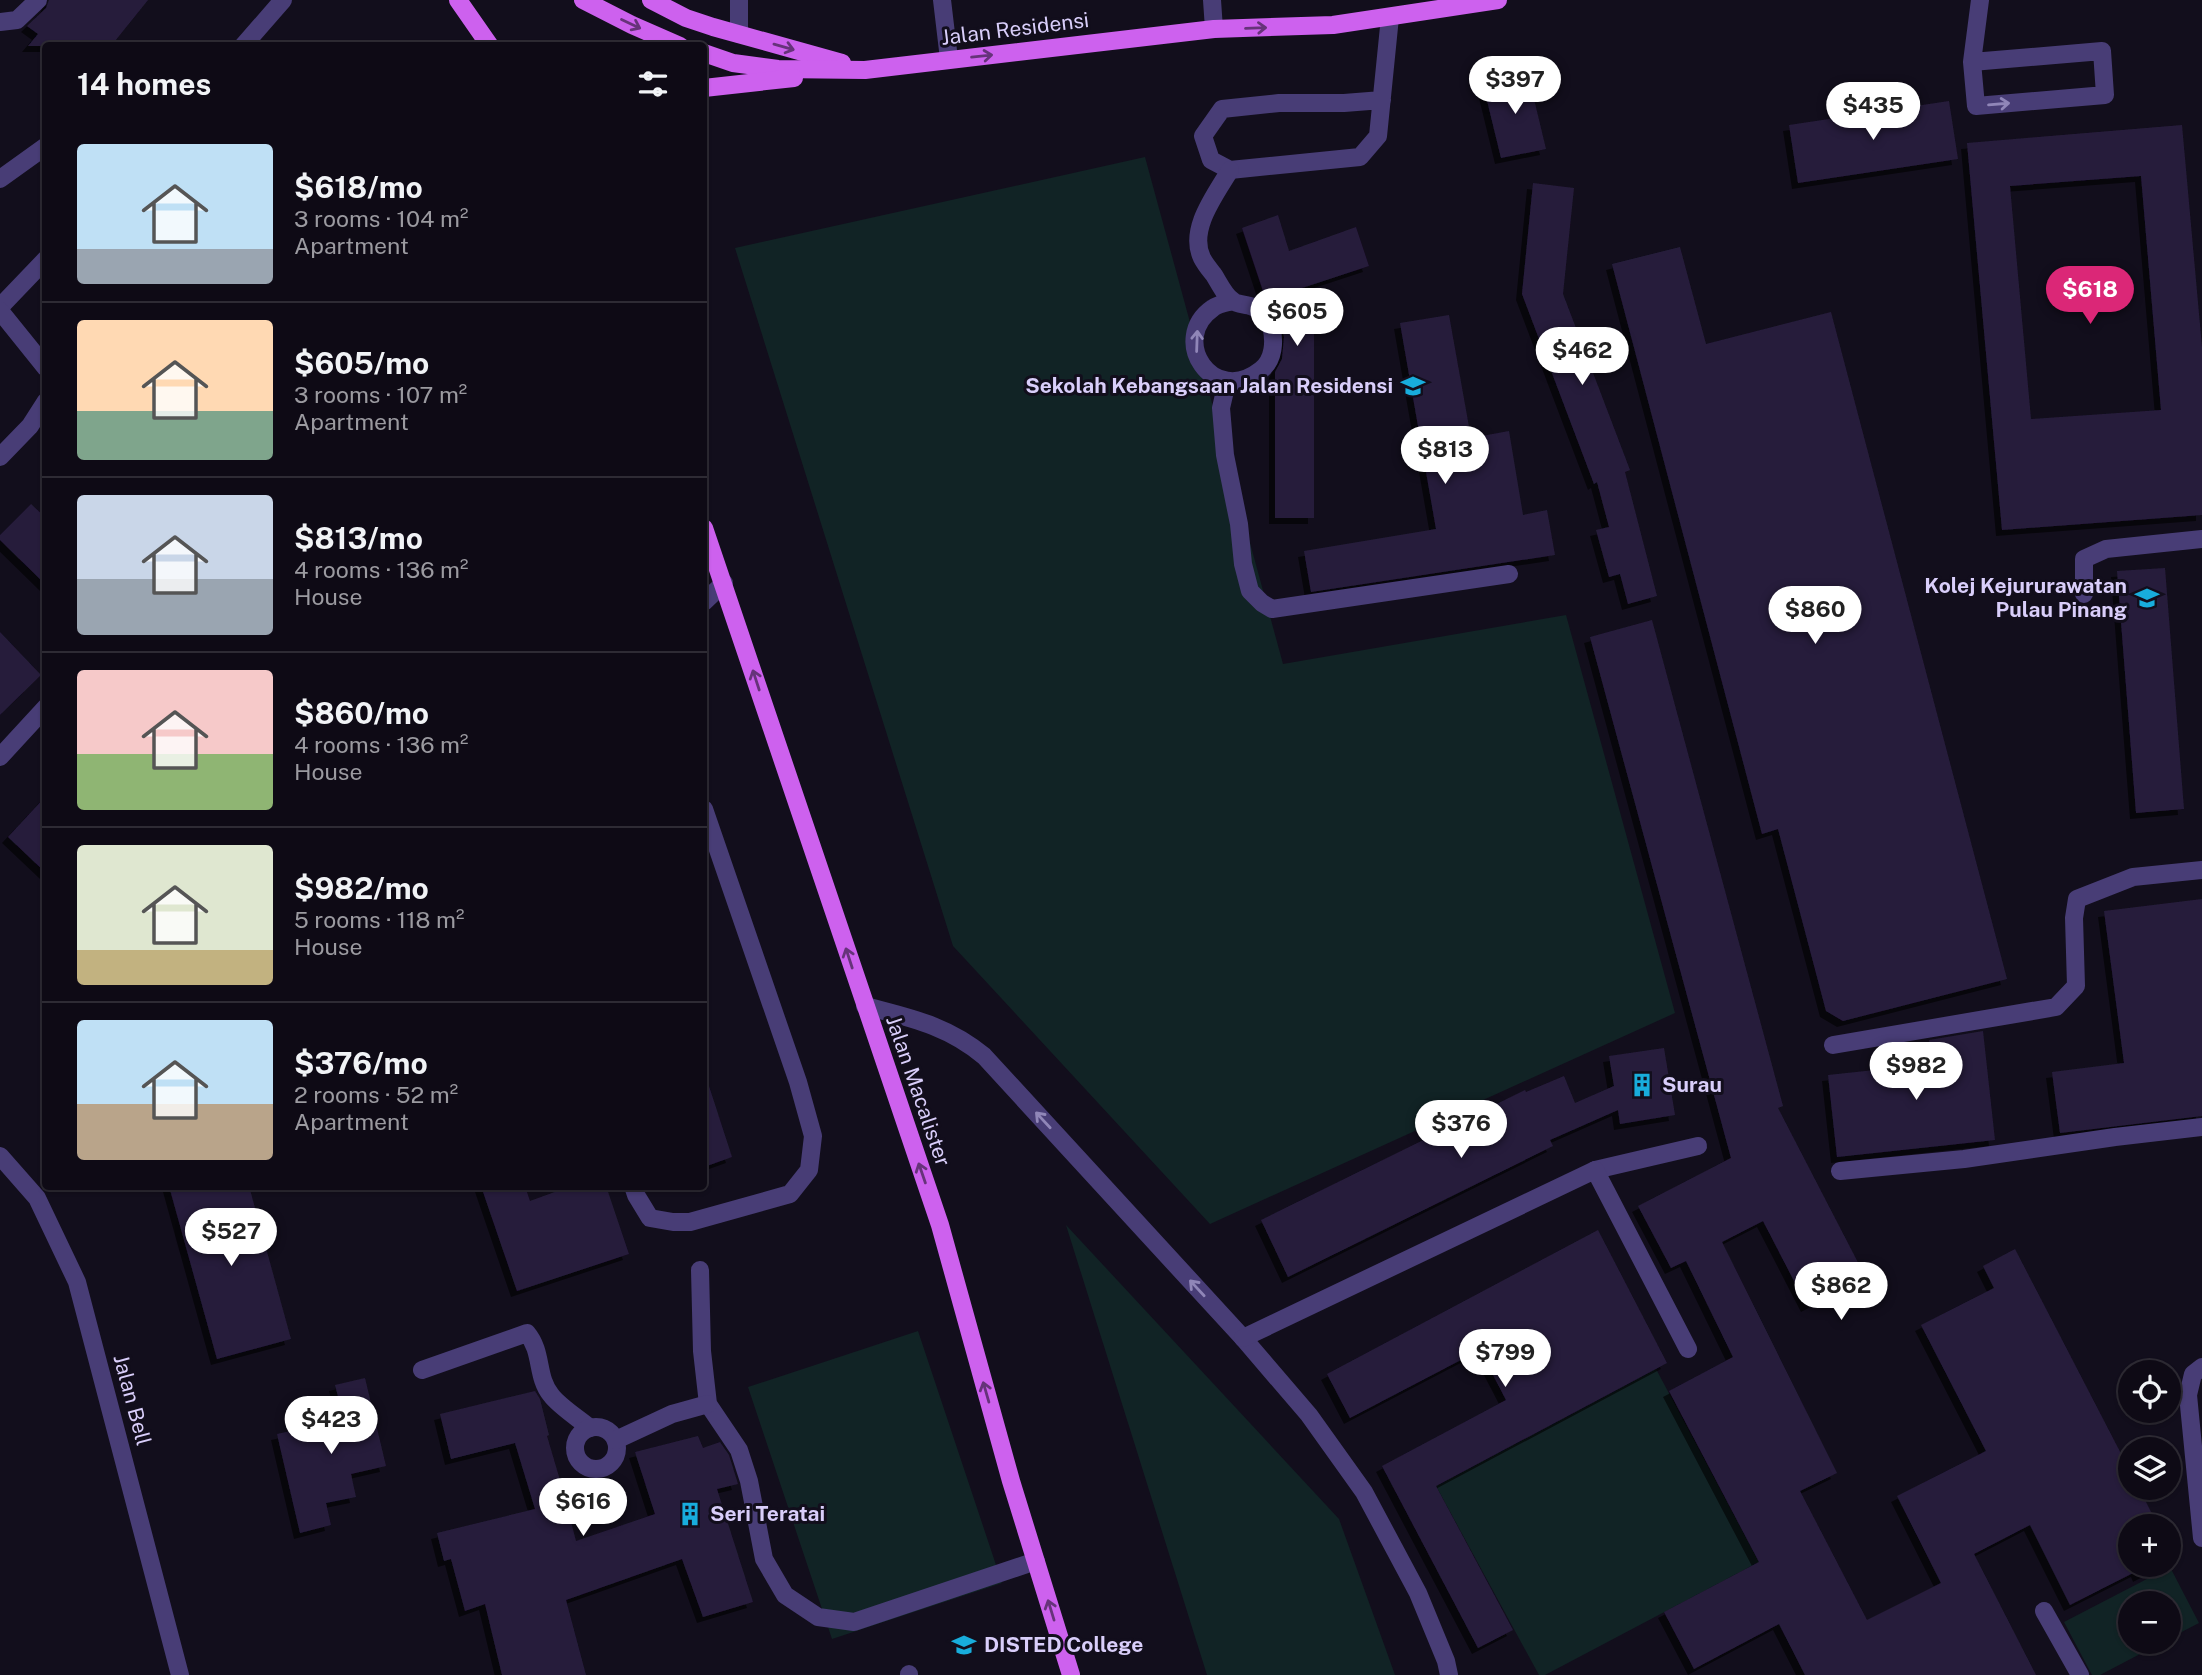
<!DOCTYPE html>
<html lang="en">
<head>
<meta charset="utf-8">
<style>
  :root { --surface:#0e0a15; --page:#1c1822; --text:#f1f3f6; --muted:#9b9aa0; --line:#2e2b34; --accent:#db2777 }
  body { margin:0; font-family:"Public Sans",sans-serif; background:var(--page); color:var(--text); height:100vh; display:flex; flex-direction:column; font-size:26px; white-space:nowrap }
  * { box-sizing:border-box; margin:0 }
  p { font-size:23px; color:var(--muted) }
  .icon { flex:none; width:38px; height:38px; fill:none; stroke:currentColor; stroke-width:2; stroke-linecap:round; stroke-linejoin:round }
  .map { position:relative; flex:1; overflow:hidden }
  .panel { position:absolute; left:42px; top:42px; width:665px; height:1148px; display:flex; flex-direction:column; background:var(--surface); border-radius:7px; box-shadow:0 2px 5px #0004,0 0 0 2px var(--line) }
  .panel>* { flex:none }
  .buttons { position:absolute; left:2118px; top:1360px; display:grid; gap:14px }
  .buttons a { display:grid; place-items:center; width:63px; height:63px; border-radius:50%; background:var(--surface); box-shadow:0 2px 5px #0004,0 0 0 2px var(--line); font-size:35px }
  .price { position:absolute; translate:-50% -60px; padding:0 16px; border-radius:24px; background:#fff; color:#222; font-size:23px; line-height:46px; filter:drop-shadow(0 2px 4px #0008) }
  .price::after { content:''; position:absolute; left:50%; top:42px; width:21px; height:16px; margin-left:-10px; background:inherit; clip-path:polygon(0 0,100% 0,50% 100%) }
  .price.active { background:var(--accent); color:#fff }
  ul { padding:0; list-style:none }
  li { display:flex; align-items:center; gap:21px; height:175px; padding:0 35px }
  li+li { border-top:2px solid var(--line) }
  li span { display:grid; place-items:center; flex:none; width:196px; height:140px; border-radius:7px; color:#555 }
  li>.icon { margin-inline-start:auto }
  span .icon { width:84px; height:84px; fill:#fffc; stroke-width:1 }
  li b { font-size:30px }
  h2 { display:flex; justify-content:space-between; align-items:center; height:84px; padding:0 35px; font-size:30px }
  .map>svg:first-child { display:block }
  .grass { fill:#112325 }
  .building { fill:#261c3b; fill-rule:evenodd; filter:url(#shadow) }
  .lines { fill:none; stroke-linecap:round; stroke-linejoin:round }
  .minor { stroke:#483d76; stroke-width:18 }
  .major { stroke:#cd61ee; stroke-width:18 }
  .oneway { stroke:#66337a }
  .oneway2 { stroke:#9086b8 }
  .labels { text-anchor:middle; stroke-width:6; stroke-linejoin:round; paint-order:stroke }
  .street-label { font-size:21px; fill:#d9cefa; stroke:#120e1c }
  .poi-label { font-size:21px; font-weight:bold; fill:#d9cefa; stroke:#120e1c; text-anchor:start }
</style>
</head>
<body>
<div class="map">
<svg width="2202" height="1675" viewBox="0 0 2202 1675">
  <defs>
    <filter id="shadow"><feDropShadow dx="-6" dy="6" stdDeviation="0" flood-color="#0009"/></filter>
  </defs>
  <rect width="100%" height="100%" fill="#120e1c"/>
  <g class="grass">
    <path d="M1145,157L1283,664L1566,615L1675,1013L1210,1224L953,946L735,248Z"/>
    <path d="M1066,1225L1339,1519L1395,1675H1207Z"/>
    <path d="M918,1331L1002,1583L832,1639L748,1387Z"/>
    <path d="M1656,1369L1759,1562L1545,1675H1539L1436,1486Z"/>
    <path d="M2170,1567L2199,1623L2168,1639V1603H2130V1642H2163L2100,1675H2092L2064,1622Z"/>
  </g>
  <g class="building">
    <path d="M49,0H148L111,46H28L38,34L27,26L46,8Z"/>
    <path d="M1528,74L1546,149L1501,158L1483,84Z"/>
    <path d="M1949,101L1958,159L1798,183L1789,125Z"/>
    <path d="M2182,125L2202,347V515L2002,530L1967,143ZM2141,176L2161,410L2031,419L2010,186Z"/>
    <path d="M1533,183L1574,188L1563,294L1630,470L1625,472L1657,596L1628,604L1620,574L1609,577L1596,530L1609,527L1597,482L1594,484L1522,294Z"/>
    <path d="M1278,215L1289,251L1356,227L1369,266L1302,288L1314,325V518H1275V372L1282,359L1284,337L1280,319L1267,303L1242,228Z"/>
    <path d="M1680,247L1706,344L1831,312L2007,979L1843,1021L1826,1011L1778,829L1762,834L1612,264Z"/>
    <path d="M1449,315L1471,438L1509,431L1523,515L1547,510L1555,555L1311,592L1304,551L1436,529L1400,323Z"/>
    <path d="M31,504L46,518V585L0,540V535Z"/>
    <path d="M2165,568L2184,809L2136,813L2117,571Z"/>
    <path d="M1652,620L1783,1106L1778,1108L1865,1276L1807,1306L1763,1221L1722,1242L1837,1473L1800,1491L1867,1620L1941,1583L1897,1496L1986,1451L1921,1325L1994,1288L1983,1266L2015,1249L2130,1471V1488H2139L2158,1526H2130V1564H2162L2139,1576L2137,1571L2070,1605L2030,1525L1974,1554L2036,1675H1805L1779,1624L1694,1669L1664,1612L1759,1562L1669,1391L1733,1357L1686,1261L1671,1268L1638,1206L1731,1158L1590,637Z"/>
    <path d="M0,632L41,675L0,715Z"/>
    <path d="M46,796V873L8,837Z"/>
    <path d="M2202,899V1116L2060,1133L2052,1072L2124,1063L2104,911Z"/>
    <path d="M1983,1031L1995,1140L1837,1157L1828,1075L1931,1064L1929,1040Z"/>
    <path d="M1664,1048L1675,1115L1620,1124L1618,1110L1550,1140L1553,1146L1288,1277L1261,1220L1525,1090L1526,1092L1564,1076L1575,1103L1614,1086L1609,1056Z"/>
    <path d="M704,1083H708L732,1157L704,1167Z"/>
    <path d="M169,1186H249L291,1339L217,1359Z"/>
    <path d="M481,1186H525L530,1201L571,1186H606L629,1254L517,1291Z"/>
    <path d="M1598,1230L1667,1363L1436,1486L1513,1630L1478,1648L1382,1466L1506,1400L1480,1350L1350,1418L1327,1374Z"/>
    <path d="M365,1378L386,1466L351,1474L356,1497L326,1503L331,1525L300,1533L277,1434L344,1419L335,1385Z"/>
    <path d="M535,1391L540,1399L549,1435L547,1436L562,1487L576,1541L655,1514L635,1452L698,1436L703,1448L720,1442L729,1455L738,1484L717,1489L753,1602L703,1617L682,1559L566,1600L586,1675H502L485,1604L465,1611L451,1559L444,1561L437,1533L535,1509L515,1443L451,1459L440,1414Z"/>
  </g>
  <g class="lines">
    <g class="minor">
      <path d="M739,0V34"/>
      <path d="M942,0L949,59"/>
      <path d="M1212,0L1214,29"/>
      <path d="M0,22L17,20L38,0"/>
      <path d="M243,46L283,0"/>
      <path d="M1972,62L2102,51L2105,95L1976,106L1972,62L1980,0"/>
      <path d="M1382,100L1344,103H1279L1222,109L1203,136L1211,160L1230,170L1360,157L1378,136L1390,17"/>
      <path d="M1230,170C1216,194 1188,229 1202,258C1205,264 1210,270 1214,275C1219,283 1225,296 1233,301C1238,305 1247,304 1253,307C1259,310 1269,320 1271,326C1275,341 1274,360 1261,370C1213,408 1168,339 1213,308C1218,304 1226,303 1233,301"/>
      <path d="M0,179L46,146"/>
      <path d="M0,307L46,259"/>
      <path d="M0,311L46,368"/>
      <path d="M1227,382L1221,408L1225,455L1239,524L1243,564L1250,591L1262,603L1272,609L1509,574"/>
      <path d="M0,457L30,426L46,401"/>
      <path d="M2084,594V559L2106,549L2202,539"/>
      <path d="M704,602L724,583"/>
      <path d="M0,757L46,707"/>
      <path d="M865,1006C910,1018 947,1025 984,1056L1243,1338L1309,1415L1364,1492L1418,1593L1446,1661L1449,1675"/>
      <path d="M1833,1045L2056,1007L2076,986L2074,918L2077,899L2133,877L2202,870"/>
      <path d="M0,1156L37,1198L77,1282L180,1675"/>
      <path d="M1595,1170L1698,1146"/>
      <path d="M1840,1171L1964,1159L2115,1137L2202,1127"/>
      <path d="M633,1186L636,1195L650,1218L673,1222H690L790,1194L809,1170L813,1136L798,1082L704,809"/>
      <path d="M700,1270L702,1351L708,1404L739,1450L749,1481L764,1559L785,1595L818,1617L854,1622L1036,1561"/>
      <path d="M1243,1338L1595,1170L1688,1349"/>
      <path d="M2202,1367L2193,1374L2188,1395L2202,1538"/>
      <path d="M422,1370L527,1333C543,1352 536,1377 551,1395C559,1406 578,1418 590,1428"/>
      <circle cx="596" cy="1448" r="21"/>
      <path d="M616,1440L672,1414L708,1404"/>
      <path d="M2044,1611L2080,1675"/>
      <path d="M909,1674V1675"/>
    </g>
    <g class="major">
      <path d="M458,0L490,46"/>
      <path d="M583,0L632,25L680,46"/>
      <path d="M651,0L686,18L713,27L842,63"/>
      <path d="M704,53L733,63L778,69L865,70L1214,29L1333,25L1498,0"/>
      <path d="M704,88L794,78"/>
      <path d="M704,528L940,1225L1011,1481L1071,1675"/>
    </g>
  </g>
  <defs><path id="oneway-shaft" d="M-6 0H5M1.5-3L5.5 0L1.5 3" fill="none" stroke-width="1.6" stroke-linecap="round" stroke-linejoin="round" transform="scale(1.75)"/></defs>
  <g class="oneway">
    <use href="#oneway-shaft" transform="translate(631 24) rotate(25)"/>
    <use href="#oneway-shaft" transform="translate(1256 28) rotate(-2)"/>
    <use href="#oneway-shaft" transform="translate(784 47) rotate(16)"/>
    <use href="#oneway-shaft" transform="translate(982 56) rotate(-6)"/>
    <use href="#oneway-shaft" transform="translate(756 680) rotate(-108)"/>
    <use href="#oneway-shaft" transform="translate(849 958) rotate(-108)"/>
    <use href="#oneway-shaft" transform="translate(922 1173) rotate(-109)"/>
    <use href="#oneway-shaft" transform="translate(986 1392) rotate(-106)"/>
    <use href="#oneway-shaft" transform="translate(1051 1610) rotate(-107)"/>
  </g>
  <g class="oneway2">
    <use href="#oneway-shaft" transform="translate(1999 104) rotate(-5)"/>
    <use href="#oneway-shaft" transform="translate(1197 341) rotate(-88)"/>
    <use href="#oneway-shaft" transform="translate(1043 1120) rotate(-133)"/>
    <use href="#oneway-shaft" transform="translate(1197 1288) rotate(-133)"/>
  </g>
  <defs>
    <g id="school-bare" transform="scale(1.89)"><path d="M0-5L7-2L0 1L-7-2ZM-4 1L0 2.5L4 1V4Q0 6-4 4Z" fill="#18addc" stroke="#120e1c" stroke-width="2.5" paint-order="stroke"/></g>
    <g id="university-bare" transform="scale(1.89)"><path d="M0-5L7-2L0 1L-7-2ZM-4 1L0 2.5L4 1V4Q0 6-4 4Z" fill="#18addc" stroke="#120e1c" stroke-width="2.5" paint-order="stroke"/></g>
    <g id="building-bare" transform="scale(1.89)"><path d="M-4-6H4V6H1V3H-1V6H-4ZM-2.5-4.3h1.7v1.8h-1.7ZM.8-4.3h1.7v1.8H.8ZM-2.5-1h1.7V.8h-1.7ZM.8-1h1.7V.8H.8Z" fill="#18addc" stroke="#120e1c" stroke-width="2.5" paint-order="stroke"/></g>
  </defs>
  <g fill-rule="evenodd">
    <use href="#school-bare" x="1413" y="386"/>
    <use href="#university-bare" x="2147" y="598"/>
    <use href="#building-bare" x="1642" y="1085"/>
    <use href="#building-bare" x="690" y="1514"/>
    <use href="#university-bare" x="964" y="1645"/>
  </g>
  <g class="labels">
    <g class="street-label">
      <text transform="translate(1015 29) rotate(-7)" y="7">Jalan Residensi</text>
      <text transform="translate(918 1091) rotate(71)" y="7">Jalan Macalister</text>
      <text transform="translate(132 1400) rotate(75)" y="7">Jalan Bell</text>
    </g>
    <g class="poi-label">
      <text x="1393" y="393" text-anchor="end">Sekolah Kebangsaan Jalan Residensi</text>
      <text x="2127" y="593" text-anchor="end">Kolej Kejururawatan<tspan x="2127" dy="24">Pulau Pinang</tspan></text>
      <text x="1662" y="1092">Surau</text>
      <text x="710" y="1521">Seri Teratai</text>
      <text x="984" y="1652">DISTED College</text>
    </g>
  </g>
</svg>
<div class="buttons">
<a><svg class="icon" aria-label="locate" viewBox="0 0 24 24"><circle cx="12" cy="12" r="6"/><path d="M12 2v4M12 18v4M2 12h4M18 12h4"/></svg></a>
<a><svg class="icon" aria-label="layers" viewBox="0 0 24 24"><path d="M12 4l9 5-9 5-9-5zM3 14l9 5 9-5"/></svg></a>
<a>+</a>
<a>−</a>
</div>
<b class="price" style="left:1515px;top:116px">$397</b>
<b class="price" style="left:1873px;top:142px">$435</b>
<b class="price active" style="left:2090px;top:326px">$618</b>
<b class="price" style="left:1297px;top:348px">$605</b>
<b class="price" style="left:1582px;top:387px">$462</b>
<b class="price" style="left:1445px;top:486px">$813</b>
<b class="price" style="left:1815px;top:646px">$860</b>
<b class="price" style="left:1916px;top:1102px">$982</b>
<b class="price" style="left:1461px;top:1160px">$376</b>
<b class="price" style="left:231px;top:1268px">$527</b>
<b class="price" style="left:1841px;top:1322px">$862</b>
<b class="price" style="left:1505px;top:1389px">$799</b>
<b class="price" style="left:331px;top:1456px">$423</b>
<b class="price" style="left:583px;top:1538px">$616</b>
<section class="panel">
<h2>14 homes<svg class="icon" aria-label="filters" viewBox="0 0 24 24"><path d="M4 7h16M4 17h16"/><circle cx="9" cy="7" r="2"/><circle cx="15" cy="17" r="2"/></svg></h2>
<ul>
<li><span style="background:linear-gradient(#bfe0f5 75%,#9aa5b1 0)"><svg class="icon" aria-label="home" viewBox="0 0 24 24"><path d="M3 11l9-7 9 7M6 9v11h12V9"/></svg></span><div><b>$618/mo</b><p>3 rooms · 104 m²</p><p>Apartment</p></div></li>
<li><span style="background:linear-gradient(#ffd9b3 65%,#7fa58c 0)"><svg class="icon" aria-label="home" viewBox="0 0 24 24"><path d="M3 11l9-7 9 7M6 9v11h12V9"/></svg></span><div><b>$605/mo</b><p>3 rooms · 107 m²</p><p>Apartment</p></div></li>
<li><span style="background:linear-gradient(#c9d6e8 60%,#9aa5b1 0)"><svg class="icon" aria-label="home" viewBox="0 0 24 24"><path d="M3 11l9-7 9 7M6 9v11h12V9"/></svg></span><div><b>$813/mo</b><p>4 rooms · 136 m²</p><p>House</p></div></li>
<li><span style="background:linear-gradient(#f6c9c9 60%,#8fb573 0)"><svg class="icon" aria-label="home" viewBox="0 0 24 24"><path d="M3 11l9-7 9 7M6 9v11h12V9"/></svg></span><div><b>$860/mo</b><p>4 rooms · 136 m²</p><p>House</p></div></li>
<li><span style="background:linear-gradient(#dfe7d0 75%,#c2b280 0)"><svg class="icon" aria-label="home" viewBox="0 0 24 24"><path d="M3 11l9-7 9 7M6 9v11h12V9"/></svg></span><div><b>$982/mo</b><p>5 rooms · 118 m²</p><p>House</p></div></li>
<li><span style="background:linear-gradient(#bfe0f5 60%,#b9a48a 0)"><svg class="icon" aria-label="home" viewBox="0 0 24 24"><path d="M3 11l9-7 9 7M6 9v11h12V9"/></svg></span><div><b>$376/mo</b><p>2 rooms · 52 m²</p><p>Apartment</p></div></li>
</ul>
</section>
</div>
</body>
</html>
